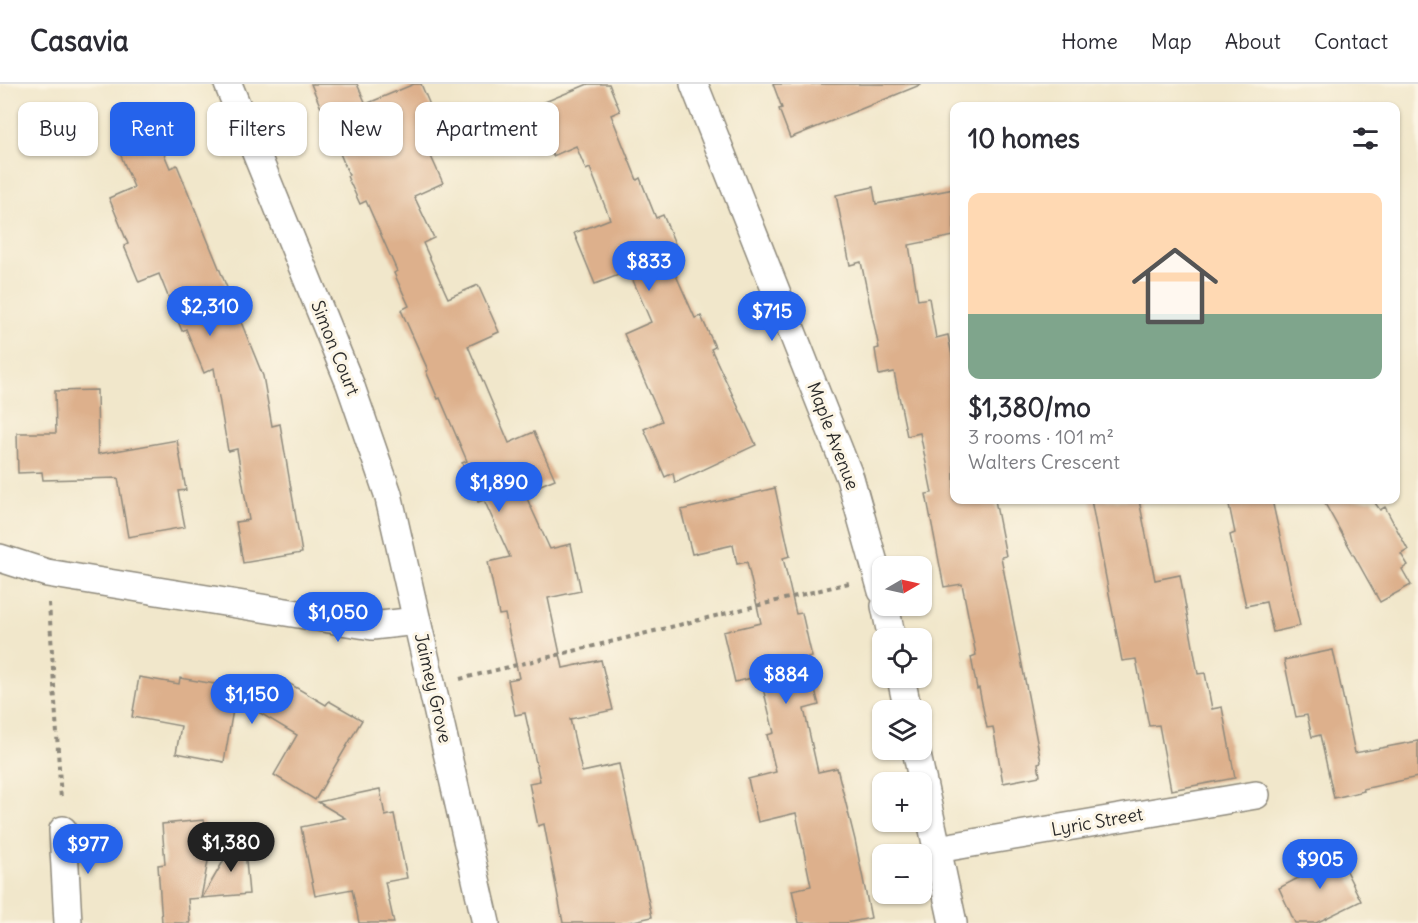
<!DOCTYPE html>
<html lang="en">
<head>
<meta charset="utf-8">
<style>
  :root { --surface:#fff; --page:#f2f2f3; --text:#2b2b33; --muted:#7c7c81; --line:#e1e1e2; --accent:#2563eb }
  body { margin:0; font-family:Delius,sans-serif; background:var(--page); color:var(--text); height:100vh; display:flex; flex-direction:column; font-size:22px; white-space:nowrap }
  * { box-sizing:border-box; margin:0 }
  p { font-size:20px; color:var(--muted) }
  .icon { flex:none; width:33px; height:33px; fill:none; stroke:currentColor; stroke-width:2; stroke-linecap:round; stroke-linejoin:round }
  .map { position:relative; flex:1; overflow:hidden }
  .drawer { position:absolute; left:950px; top:18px; width:450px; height:402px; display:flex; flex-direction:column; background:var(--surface); border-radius:12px; box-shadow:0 2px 4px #0004 }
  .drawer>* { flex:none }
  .hud { position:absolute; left:18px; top:18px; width:570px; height:54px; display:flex; gap:12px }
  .needle { width:39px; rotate:81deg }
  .fabs { position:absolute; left:872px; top:472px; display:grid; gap:12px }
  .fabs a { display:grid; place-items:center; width:60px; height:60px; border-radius:12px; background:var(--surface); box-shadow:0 2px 4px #0004; font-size:30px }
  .price { position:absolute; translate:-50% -51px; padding:0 14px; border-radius:21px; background:var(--accent); color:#fff; font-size:20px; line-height:39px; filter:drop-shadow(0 2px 3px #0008) }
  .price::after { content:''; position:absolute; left:50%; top:36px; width:18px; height:14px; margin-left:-9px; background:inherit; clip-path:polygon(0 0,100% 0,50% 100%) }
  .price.selected { background:#222; color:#fff }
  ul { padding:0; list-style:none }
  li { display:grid; align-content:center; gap:12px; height:318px; padding:0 18px }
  li span { display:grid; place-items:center; height:186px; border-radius:12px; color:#555 }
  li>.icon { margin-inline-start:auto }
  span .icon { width:108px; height:108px; fill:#fffc; stroke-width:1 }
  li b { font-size:26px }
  h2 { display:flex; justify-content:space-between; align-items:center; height:72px; padding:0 18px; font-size:26px }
  .pill { padding:0 21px; border-radius:12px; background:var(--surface); box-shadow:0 2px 4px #0004; font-size:21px; line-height:54px }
  .pill.selected { background:var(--accent); color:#fff }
  header { display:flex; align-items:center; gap:36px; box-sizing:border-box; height:84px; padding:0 30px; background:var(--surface); border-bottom:2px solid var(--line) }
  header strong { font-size:28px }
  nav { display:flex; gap:33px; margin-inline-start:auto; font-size:21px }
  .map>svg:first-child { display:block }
  .building { fill:#ddb08c }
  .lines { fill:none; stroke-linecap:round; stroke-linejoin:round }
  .street-casing { stroke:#8e897b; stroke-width:30 }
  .path { stroke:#8e897b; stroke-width:4; stroke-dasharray:4.5 4.5; stroke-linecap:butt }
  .street { stroke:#fff; stroke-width:27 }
  .labels { text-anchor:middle; stroke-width:6; stroke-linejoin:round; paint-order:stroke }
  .street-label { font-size:18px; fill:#2b2b2b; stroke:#fcf5e5 }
</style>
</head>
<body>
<header>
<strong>Casavia</strong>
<nav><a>Home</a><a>Map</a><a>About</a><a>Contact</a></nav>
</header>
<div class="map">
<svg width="1418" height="839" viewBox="0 0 1418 839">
  <rect width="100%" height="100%" fill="#fcf5e5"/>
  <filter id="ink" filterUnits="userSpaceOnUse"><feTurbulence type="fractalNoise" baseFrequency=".0167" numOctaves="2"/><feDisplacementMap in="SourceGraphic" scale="12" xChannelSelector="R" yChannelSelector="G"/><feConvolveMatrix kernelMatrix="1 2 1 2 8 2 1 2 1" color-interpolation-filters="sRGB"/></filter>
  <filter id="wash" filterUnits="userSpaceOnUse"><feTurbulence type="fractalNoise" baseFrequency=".008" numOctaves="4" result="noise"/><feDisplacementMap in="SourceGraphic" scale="24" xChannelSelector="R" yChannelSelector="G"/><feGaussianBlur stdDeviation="1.35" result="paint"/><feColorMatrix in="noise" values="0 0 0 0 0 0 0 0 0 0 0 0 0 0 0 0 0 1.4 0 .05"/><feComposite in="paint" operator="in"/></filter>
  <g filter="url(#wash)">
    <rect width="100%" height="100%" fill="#f1e7cb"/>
    <g id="blocks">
      <g class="building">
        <path d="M311,0H357L366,20L414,0H421L438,40L420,48L443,99L414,112L434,154L423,159L448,214L478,201L499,248L468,262L509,359L534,348L555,395L524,408L550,465L571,460L581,507L548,514L563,584L601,576L613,626L570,635L582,688L619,680L652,833L625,839H563L544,740L538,742L529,699L540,697L525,629L515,631L508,596L519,594L505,530L499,531L488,478L510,473L484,416L478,418L462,379L467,377L440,314L438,315L426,287L428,286L401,226L409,222L394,189L397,187L366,117L360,120L347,92L349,91Z"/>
        <path d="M588,0H609L620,27L611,31L637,96L640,94L656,134L663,131L678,167L667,171L695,234L701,232L715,263L711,265L756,361L675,399L673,389L665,393L644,345L662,337L624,250L651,238L629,187L595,200L574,149L610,135L590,84L586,86L576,62L553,72L533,23Z"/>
        <path d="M773,0H920V1L790,54L779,25L782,24Z"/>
        <path d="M153,44L170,84L177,81L263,292L272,342L280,340L302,469L243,479L236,438L249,436L237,365L228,367L214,284L204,289L186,245L182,247L159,190L139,198L124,162L128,160L109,114L134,103L116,60Z"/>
        <path d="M873,103L876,120L954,105V152L909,161L918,216L929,214L936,254L948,251L954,282V416H995L1006,472L1001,473L1041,678L1038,679L1040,692L1003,699L993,643L987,644L979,604L977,605L971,573L976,571L962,500L944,503L926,410L932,409L920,349L907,352L894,288L879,291L875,265L879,264L861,178L850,181L836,111Z"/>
        <path d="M97,306L98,370L177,356L186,406L178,407L185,443L128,453L118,394L43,396L42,388L18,389L17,349H56L55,307Z"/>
        <path d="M775,404L790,472L783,474L796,530L802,529L812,573L807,574L819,621L804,625L818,688L837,684L855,756L871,834L846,839H799L792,806L811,802L796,729L758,738L748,695L776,688L767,651L774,649L760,592L735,598L723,548L761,539L747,478L737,480L733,461L692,470L681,426Z"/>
        <path d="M1091,416H1139L1155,496L1180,491L1198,590L1205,589L1212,625L1222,623L1235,694L1171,706L1159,641L1149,642L1136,575L1122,577Z"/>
        <path d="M1228,416H1272L1300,542L1273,548L1266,518L1246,522L1230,451L1235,449Z"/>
        <path d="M1323,416H1373L1380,426L1385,423L1408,466L1401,470L1408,481L1402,485L1411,501L1380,518Z"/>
        <path d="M1333,566L1355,669L1418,657V693L1363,705L1364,707L1334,714L1320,651L1312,653L1307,631L1296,633L1284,576Z"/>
        <path d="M139,593L179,600L180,594L215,600L217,612L228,610L216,603L217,600L277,611L285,597L326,621L329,617L362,636L315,716L274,691L297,651L235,614L224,678L176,669L181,642L132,633Z"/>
        <path d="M380,705L385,732L394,730L407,794L385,798L394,839H359L352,805L315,812L301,743L345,734L318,718Z"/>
        <path d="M204,736L208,777L201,814L188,815L190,839H162L158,781L165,780L162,740Z"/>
        <path d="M243,743L249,810L202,814Z"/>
        <path d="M1335,765L1361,817L1316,839H1295L1279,804L1306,790L1302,781Z"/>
      </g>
    </g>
  </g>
  <g filter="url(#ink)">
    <use href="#blocks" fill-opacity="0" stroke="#8e897b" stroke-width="1.5"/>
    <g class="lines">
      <g class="street-casing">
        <g id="street">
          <path d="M228,0L350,300L388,410L417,537"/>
          <path d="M694,0L850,394L882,507"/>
          <path d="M0,474L47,489L372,542L417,537L486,839"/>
          <path d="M885,522L892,555"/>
          <path d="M901,594L908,627"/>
          <path d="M916,666L953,839"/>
          <path d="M63,746L68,839"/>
          <path d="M937,765L1256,711"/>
        </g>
      </g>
      <g class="path">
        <path d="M49,519L61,716"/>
        <path d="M460,595L849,499"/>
      </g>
      <use href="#street" class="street"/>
    </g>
  </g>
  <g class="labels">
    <g class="street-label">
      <text transform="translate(335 264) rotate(68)" y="6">Simon Court</text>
      <text transform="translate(833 352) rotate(69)" y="6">Maple Avenue</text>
      <text transform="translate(433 604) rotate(77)" y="6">Jaimey Grove</text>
      <text transform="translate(1097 738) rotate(-10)" y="6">Lyric Street</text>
    </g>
  </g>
</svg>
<div class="fabs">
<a><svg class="needle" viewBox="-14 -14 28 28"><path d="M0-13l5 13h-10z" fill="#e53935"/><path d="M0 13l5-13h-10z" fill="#7c7c81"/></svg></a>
<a><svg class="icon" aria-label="locate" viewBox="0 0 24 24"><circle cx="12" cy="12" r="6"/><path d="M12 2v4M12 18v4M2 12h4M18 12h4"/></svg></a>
<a><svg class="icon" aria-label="layers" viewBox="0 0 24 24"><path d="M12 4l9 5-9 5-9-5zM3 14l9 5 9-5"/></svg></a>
<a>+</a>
<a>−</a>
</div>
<b class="price" style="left:649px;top:208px">$833</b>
<b class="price" style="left:210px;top:253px">$2,310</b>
<b class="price" style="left:772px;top:258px">$715</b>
<b class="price" style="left:499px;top:429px">$1,890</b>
<b class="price" style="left:338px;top:559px">$1,050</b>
<b class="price" style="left:786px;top:621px">$884</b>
<b class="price" style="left:252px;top:641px">$1,150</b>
<b class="price selected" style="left:231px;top:789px">$1,380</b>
<b class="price" style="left:88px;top:791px">$977</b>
<b class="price" style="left:1320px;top:806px">$905</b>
<div class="hud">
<a class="pill">Buy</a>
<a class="pill selected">Rent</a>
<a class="pill">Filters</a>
<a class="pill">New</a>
<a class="pill">Apartment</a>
</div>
<section class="drawer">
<h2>10 homes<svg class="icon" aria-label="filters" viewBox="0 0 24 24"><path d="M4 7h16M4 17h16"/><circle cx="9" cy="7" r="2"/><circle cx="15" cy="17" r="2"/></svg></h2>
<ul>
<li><span style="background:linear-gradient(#ffd9b3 65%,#7fa58c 0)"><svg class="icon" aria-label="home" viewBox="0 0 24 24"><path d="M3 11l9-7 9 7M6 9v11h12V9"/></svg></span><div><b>$1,380/mo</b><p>3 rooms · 101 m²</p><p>Walters Crescent</p></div></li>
</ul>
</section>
</div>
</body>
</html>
